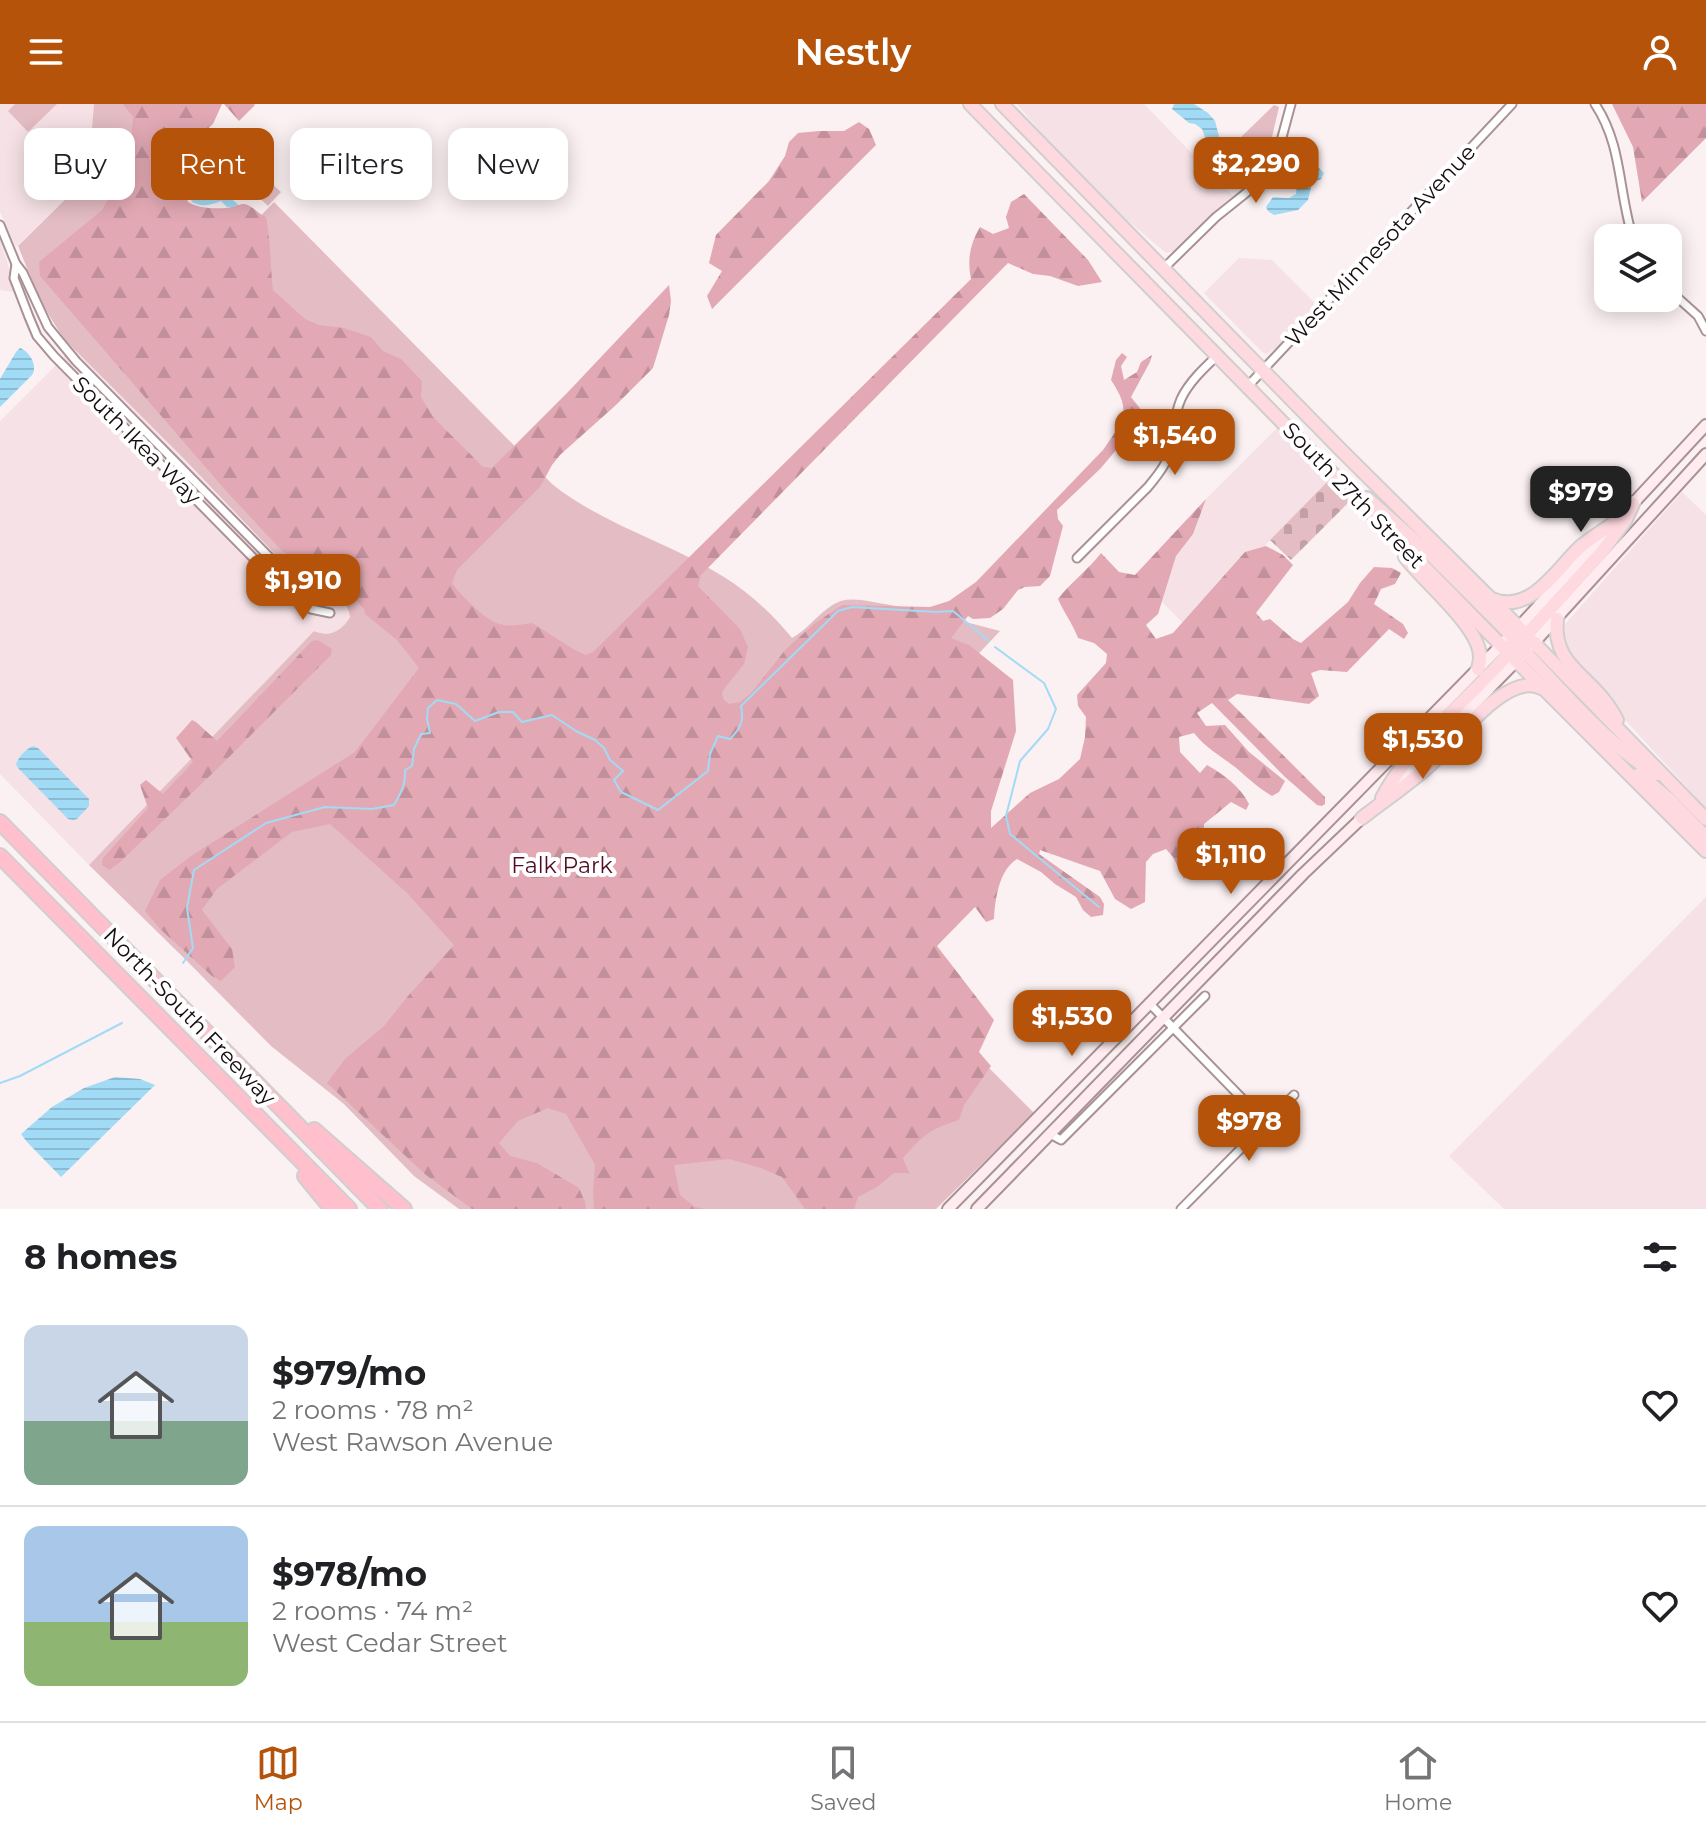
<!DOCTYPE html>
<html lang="en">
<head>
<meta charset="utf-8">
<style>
  :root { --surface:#fff; --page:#f6f6f6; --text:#202124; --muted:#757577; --line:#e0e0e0; --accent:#b45309 }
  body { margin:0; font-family:Montserrat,sans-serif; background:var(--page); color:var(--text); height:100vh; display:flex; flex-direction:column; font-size:30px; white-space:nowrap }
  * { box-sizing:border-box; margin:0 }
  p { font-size:26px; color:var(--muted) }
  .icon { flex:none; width:44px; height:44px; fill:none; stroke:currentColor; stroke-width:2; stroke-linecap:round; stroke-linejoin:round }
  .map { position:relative; height:1105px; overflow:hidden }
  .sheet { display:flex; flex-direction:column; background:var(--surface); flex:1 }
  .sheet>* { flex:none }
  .top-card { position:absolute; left:24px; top:24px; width:800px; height:72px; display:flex; gap:16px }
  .controls { position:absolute; left:1594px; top:120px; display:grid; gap:16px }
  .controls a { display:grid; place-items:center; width:88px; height:88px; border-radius:16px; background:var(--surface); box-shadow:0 4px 20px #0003; font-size:40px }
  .price { position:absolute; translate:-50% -68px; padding:0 18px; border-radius:16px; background:var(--accent); color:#fff; font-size:26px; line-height:52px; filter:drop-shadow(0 2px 4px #0008) }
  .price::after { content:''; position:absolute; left:50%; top:48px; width:24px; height:18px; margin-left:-12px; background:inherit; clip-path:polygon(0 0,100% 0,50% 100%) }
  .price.on { background:#222; color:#fff }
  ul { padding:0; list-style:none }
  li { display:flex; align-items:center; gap:24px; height:200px; padding:0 24px }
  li+li { border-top:2px solid var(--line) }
  li span { display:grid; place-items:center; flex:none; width:224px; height:160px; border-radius:16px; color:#555 }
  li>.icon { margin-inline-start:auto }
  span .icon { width:96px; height:96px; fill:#fffc; stroke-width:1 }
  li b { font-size:34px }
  h2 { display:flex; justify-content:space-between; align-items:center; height:96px; padding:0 24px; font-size:34px }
  .chip { padding:0 28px; border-radius:16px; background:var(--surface); box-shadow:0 4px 20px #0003; font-size:28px; line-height:72px }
  .chip.on { background:var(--accent); color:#fff }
  header { display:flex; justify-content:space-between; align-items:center; height:104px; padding:0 24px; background:var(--accent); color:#fff; font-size:36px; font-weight:600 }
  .tab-bar { display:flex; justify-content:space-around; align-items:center; height:112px; border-top:2px solid var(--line); background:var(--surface); font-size:22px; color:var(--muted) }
  .tab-bar a { display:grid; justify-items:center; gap:4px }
  .tab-bar .on { color:var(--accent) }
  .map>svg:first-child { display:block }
  .built { fill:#f6e2e6 }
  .green { fill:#e4bcc3 }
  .forest { fill:url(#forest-firs) }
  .cemetery { fill:url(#cemetery-stones) }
  .water { fill:url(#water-rules) }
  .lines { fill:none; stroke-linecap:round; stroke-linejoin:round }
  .stream { stroke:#a2dbf5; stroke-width:2 }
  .street-casing { stroke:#a99195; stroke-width:11 }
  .secondary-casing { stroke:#a99195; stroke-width:14 }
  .primary-casing { stroke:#d0cfcf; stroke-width:16 }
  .highway-casing { stroke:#d0cfcf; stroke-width:18 }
  .street { stroke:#fff; stroke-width:7 }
  .secondary { stroke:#ffecf0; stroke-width:10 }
  .primary { stroke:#ffd9e0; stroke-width:12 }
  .highway { stroke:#ffbfcc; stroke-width:14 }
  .labels { text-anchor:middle; stroke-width:8; stroke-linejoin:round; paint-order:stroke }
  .street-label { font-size:22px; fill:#160d0f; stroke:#fff }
  .park-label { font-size:22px; fill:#4f0c24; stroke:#fff }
</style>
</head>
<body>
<header><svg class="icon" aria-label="menu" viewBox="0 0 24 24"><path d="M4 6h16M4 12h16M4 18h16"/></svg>Nestly<svg class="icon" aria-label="person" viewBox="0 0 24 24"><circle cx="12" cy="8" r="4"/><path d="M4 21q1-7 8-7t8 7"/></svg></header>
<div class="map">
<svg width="1706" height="1105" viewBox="0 0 1706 1105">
  <defs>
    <pattern id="forest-firs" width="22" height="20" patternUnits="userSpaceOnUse" patternTransform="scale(2)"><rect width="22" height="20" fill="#e2a9b4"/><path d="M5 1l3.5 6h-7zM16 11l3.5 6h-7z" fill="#c1909a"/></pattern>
    <pattern id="cemetery-stones" width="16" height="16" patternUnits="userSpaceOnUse" patternTransform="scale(2)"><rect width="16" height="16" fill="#e4bcc3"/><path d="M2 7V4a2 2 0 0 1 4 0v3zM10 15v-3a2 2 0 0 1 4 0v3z" fill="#c3a0a6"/></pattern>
    <pattern id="water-rules" width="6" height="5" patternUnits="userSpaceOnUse" patternTransform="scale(2)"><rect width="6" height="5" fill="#a2dbf5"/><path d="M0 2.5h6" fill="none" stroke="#8bbbd1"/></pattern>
  </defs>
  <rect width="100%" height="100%" fill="#fbf0f2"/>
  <g class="built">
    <path d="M0,0H94L88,73L16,143L0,108Z"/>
    <path d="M1017,0H1144L1233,92L1219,103L1174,147L1166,149L1114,105L1048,37Z"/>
    <path d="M0,136L7,157L15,188L0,186Z"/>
    <path d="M1239,154L1272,156L1318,202L1284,238L1267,250L1262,248L1204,189Z"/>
    <path d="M73,244L184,356L316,493L334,490L342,494L346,500L350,513L345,521L337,528L321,530L314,527L89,761L0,670V317Z"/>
    <path d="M1278,323L1330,375L1186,522L1135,471L1206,395Z"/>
    <path d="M1682,388L1706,411V704L1570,556L1559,527Z"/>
    <path d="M1706,793V1105H1504L1449,1052Z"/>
  </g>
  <g class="green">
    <path d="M15,0H57L28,28L8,7Z"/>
    <path d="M94,0H214L54,161L136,240L274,98L552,380C603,421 669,438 724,473C750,489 772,510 792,534C809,525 824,502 841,497C855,493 871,498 885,500C923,507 962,517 1000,527L870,665L895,870L1034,1009L936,1105H459L414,1072L344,1000L271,942L185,855L89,761L314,527C329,534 342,527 350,513C347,494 334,487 316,493L185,356L67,238C44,209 32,176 18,142L88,73Z"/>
    <path d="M1274,1L1279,3L1272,33L1260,58H1256L1239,40L1238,36Z"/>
    <path d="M253,62L281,88L268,102L240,76Z"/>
  </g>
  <g class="forest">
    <path d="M123,0H222L213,20L191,40L171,65L169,73L175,78L183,81L188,98C197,104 214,105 225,104C231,104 238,100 244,100C252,101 258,110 266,113C271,137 270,162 273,186L305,215L319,221L344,224L371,233L383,247L401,255L422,277L421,293L433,313L483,363L492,364L568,288L669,181L671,197L669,211L653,264L616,301L560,351L552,361L540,383L457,466L452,479C458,488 466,495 474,503C496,523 503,524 532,519L575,546L586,551L593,548L971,175C967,155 970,140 980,123L993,130L1009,124L1006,113L1011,98L1024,90L1088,156L1102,178L1078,182L1050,172L1033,170L1008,159L701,471L698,482L740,525L748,543L744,560L724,585L722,590L724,596L729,600L740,598L751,589L786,545L814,520L842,501L930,503L949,497L976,478L1103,346C1123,316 1133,309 1111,276L1116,256L1122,249L1127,253L1121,262L1124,276L1137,268L1141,258L1152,251L1150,258L1131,293L1142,307L1144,313L1100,365L1057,406L1058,415L1063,422L1050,472L1040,482L1025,483L1018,486L1003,505L990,514L973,515L968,512L951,534L969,541L1013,576L1016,627L991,707V724L1030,689L1059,675L1080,655L1085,633L1086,613L1078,602L1077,591L1106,559L1107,550L1094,539L1078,534C1073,520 1064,509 1058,495C1071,478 1088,466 1101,449L1119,468L1135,471L1206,395L1193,430L1176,452L1158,510L1146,521L1156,535L1173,529L1245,448L1266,442L1283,451L1293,461L1256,509L1263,517L1270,515L1293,535L1301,539L1348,498L1360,479L1374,463L1392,464L1401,469L1395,480L1381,485L1374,500L1403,520L1408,529L1404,535L1389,525L1347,568L1320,566L1311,569L1319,592L1309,600L1237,590L1228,596L1325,693V700L1322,702L1317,701L1285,673L1212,599L1197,609L1206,622L1225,621L1249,648L1285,677L1279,688L1272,692C1258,684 1247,673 1235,663C1218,650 1208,646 1194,629L1179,633L1180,648L1200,669L1207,661C1224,671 1240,682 1249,700L1246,706L1231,698L1204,720C1203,742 1199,758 1184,775L1173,753L1166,745L1153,750L1146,758L1145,798L1131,805L1115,795L1100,767L1040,746L1039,750L1100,793L1104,800L1103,811L1091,813L1083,806L1076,793L1055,780L1041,768L1017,755C999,766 995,795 994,815L986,818L975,803L937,842L994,916L979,948L991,962L964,1001L959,1016C930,1025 923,1031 903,1054L909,1069H894L877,1083L858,1093L854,1105H805L782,1073L761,1064L729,1055L674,1061L680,1091L695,1103L705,1105H594L593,1087L595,1061L566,1010L548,1004L518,1017L499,1039L510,1052L537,1059L579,1084L585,1098L586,1105H472L426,1071L327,979L345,955L384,922L408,892L454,841L407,789L330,720L292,728L217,785L202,806L232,845L235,863L221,877L212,872L160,825L145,807L160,776L191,752L355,648L419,564L397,536L365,510L364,505L332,471L283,448L227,388L40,172L39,158L102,106L123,70L131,38L133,13Z"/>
    <path d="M224,0H254L255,1L239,17Z"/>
    <path d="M1612,0H1706V34L1642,98L1633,43Z"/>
    <path d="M859,18L869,25L876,41L712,205L707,192L722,167L709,159L716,131L769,77L785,52L789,38L798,29L819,27H844Z"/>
    <path d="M318,536L332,545L331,551L217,665L119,759L109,766L102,761L103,754L148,704L140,681L146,676L163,690L193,658L176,634L192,616L196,618L217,637L312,537Z"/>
  </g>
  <path class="cemetery" d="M1330,375L1350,397L1291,456L1270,436Z"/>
  <g class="water">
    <path d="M1174,0H1194L1208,9L1215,17L1220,36L1241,57V67L1237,69L1229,65L1209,44L1202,25L1195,20L1189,19L1172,5Z"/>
    <path d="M1307,55L1311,56L1324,69L1321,75L1312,80L1308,96L1298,106L1274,111L1268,107L1266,103L1273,93L1289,94L1296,90L1297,79L1294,63L1302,56Z"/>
    <path d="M211,83L220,86L238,100L234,103H227L221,97C210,101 203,104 192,98L190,91Z"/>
    <path d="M20,244C30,248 38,262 32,271L0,303V275L16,248Z"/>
    <path d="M33,642L38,644L89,695V702L77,715L73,716L68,715L18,664L16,660C19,652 26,645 33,642Z"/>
    <path d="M115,973L140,975L155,981L61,1073L27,1038L21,1030L52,1003L84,984Z"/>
  </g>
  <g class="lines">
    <g class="stream">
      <path d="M995,543L1044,579L1056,605L1048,625L1020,657L1006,712L1010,730L1099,803"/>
      <path d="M183,859L193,844L187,804L194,766L266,719L325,703L372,705L394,701C401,689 406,680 405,666L412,662L414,645L421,630L430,629L427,615L428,604L437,596L456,600L475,617L499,608H513L522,618L552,611L576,627L595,636L604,644L610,656L623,667L614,676L621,688L658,706L708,667L710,650L718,632L730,635C741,624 744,617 741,602L838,507L852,503L936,508L953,507L989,537"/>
      <path d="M0,979L20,972L122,919"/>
    </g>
    <g class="street-casing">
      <g id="street">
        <path d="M1595,0C1623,42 1618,88 1633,134"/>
        <path d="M0,121L16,160L23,169L48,223L76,257L292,476L296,490"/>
        <path d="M16,160L14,174L29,213L37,232L54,252L283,484L296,490L311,505L330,509"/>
        <path d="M1163,165L1216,113L1246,89L1265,71L1278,48L1291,0"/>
        <path d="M1668,185L1698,212L1706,227"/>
        <path d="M1248,282L1512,0"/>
        <path d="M1077,454L1148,383C1154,375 1162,367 1166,357C1175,338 1172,315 1181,295C1189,278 1204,264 1218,251"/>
        <path d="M1150,900L1266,1019"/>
        <path d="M1050,1030L1061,1036L1205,892"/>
        <path d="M1181,1105L1294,991"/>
      </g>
    </g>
    <g class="secondary-casing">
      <g id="secondary">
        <path d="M1628,405L1706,321"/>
        <path d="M1531,542L1706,350"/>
        <path d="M1394,682L1520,553"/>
        <path d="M948,1105L1519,523L1606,428"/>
        <path d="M977,1105L1303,770L1366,710"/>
      </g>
    </g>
    <g class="primary-casing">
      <g id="primary">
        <path d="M970,0L1544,585L1706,747"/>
        <path d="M1002,0L1339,344L1490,494L1706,715"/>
        <path d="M1367,394L1430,450L1511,531L1517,536L1535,539"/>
        <path d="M1405,453C1424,478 1480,523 1480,553C1480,557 1479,561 1478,565"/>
        <path d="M1492,495C1530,511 1556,466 1579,444C1590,434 1603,427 1615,418"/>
        <path d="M1557,515C1552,559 1586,570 1607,600C1611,605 1614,611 1617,616"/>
        <path d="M1523,535L1601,449L1625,417L1633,400"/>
        <path d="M1509,542L1525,548C1563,587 1610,644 1657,670"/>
        <path d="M1639,670L1669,695L1706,733"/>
        <path d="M1382,694C1405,650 1445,615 1480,580C1491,568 1504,557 1513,543"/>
        <path d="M1362,714C1385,696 1409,680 1430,661C1453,640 1507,566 1541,584"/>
      </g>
    </g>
    <g class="highway-casing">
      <g id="highway">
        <path d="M0,718L380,1105"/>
        <path d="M0,752L349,1105"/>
        <path d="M314,1026L404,1105"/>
        <path d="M305,1072L332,1105"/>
      </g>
    </g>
    <use href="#street" class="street"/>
    <use href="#secondary" class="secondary"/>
    <use href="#primary" class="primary"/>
    <use href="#highway" class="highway"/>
  </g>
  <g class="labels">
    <g class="street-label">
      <text transform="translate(1380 141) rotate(-47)" y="8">West Minnesota Avenue</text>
      <text transform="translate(137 336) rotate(45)" y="8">South Ikea Way</text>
      <text transform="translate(1354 391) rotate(46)" y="8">South 27th Street</text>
      <text transform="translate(190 912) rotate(46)" y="8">North-South Freeway</text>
    </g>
    <g class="park-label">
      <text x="562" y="769">Falk Park</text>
    </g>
  </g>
</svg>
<div class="controls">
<a><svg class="icon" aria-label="layers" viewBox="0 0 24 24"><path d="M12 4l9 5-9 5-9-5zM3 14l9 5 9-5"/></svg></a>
</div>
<b class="price" style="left:1256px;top:101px">$2,290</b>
<b class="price" style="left:1175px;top:373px">$1,540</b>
<b class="price on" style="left:1581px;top:430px">$979</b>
<b class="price" style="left:303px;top:518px">$1,910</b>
<b class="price" style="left:1423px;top:677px">$1,530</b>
<b class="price" style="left:1231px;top:792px">$1,110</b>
<b class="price" style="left:1072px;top:954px">$1,530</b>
<b class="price" style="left:1249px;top:1059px">$978</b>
<div class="top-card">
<a class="chip">Buy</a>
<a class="chip on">Rent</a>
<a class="chip">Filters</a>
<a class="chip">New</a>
</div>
</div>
<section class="sheet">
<h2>8 homes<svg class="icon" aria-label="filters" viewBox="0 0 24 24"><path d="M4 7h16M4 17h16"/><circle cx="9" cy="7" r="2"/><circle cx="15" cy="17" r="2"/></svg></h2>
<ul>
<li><span style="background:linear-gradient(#c9d6e8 60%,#7fa58c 0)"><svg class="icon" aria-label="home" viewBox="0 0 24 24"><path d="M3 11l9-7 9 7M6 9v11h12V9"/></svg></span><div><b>$979/mo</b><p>2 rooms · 78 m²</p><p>West Rawson Avenue</p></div><svg class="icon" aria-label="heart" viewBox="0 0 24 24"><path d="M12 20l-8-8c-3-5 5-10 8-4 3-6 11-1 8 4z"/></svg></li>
<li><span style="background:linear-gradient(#a9c7e8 60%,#8fb573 0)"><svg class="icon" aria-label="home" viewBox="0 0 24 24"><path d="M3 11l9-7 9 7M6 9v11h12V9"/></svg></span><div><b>$978/mo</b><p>2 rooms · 74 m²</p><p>West Cedar Street</p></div><svg class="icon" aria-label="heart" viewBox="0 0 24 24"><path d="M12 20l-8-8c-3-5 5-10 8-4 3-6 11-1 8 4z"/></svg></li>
</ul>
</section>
<nav class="tab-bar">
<a class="on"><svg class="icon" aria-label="map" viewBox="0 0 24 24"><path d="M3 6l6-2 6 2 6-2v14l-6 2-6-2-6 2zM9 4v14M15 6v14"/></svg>Map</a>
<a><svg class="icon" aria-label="saved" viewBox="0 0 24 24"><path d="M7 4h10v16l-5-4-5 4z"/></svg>Saved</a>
<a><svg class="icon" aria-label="home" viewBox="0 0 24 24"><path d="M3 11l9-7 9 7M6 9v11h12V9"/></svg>Home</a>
</nav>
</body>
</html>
